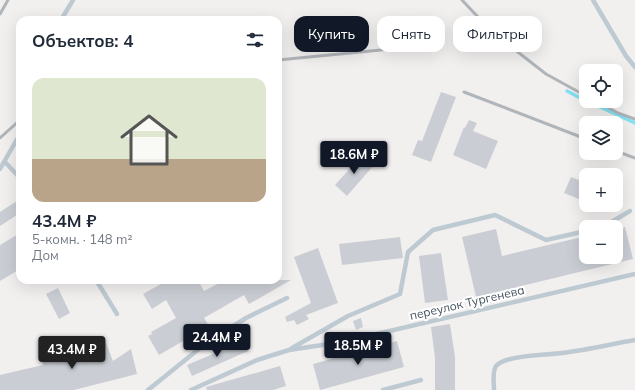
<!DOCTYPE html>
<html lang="ru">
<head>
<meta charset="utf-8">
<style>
  :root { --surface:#fff; --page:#f6f6f7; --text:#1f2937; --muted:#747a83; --line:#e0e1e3; --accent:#111827 }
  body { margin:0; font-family:Mulish,sans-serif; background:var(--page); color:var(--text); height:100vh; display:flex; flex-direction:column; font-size:15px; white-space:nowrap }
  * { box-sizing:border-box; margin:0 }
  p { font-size:13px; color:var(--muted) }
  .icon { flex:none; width:22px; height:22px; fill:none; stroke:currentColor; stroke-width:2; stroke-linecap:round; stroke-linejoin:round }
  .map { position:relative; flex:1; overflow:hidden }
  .side { position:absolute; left:16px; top:16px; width:266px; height:268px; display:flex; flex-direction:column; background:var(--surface); border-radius:12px; box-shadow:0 4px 16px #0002 }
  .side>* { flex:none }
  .top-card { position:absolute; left:294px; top:16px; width:281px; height:36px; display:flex; gap:8px }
  .fabs { position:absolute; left:579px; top:64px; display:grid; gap:8px }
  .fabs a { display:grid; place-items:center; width:44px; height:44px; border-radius:8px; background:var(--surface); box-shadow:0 4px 16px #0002; font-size:20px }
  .price { position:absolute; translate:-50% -34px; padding:0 9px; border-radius:4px; background:var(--accent); color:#fff; font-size:13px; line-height:26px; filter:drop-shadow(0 1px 2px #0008) }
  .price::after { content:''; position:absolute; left:50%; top:24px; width:12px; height:9px; margin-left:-6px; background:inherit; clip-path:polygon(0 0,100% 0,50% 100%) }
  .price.active { background:#222; color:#fff }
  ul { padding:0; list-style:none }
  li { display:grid; align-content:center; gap:8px; height:212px; padding:0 16px }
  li+li { border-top:1px solid var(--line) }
  li span { display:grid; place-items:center; height:124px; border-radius:12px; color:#555 }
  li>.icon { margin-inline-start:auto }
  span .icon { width:72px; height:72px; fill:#fffc; stroke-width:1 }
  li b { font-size:17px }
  h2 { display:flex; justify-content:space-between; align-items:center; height:48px; padding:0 16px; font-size:17px }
  .tag { padding:0 14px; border-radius:12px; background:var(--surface); box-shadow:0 4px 16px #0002; font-size:14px; line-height:36px }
  .tag.active { background:var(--accent); color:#fff }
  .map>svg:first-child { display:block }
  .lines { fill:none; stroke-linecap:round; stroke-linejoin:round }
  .stream { stroke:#83e2f3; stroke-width:3.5 }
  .building { fill:#caced4 }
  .lane { stroke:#becad2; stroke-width:4.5 }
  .rail { stroke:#b0b5ba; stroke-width:3 }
  .labels { text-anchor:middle; stroke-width:4; stroke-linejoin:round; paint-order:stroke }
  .street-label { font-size:12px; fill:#45545e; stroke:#fff }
</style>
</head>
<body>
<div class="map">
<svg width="635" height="390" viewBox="0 0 635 390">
  <rect width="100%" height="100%" fill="#f2efef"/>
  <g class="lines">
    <g class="stream">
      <path d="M567,91L586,101"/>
      <path d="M587,101L635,123"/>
    </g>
  </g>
  <g class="building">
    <path d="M441,92L456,97L431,162L412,155L418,140L422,141Z"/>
    <path d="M469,120L477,123L473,131L498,141L486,169L453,155L464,127L465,128Z"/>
    <path d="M362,155L374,165L347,196L335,185Z"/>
    <path d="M571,177L586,183V202L564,193Z"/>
    <path d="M20,199V213L0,226V212Z"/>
    <path d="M625,227L633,259L476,297L462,237L496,229L502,256L586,236V257H616V229Z"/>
    <path d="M20,233V269L0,281V245Z"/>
    <path d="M400,237L403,258L342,265L339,244Z"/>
    <path d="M318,248L338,303L306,315L309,319L297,325L294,320L287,322L285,317L311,303L294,257Z"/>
    <path d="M441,253L448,300L425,303L419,256Z"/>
    <path d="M168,280H198L204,291L225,280H291L249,304L244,295L204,318L209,326L159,355L148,336L152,334L151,332L176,318L166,300L152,309L143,294Z"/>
    <path d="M58,288L70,313L59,319L46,294Z"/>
    <path d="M361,318L363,327L356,330L353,321Z"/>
    <path d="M450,324L455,357V390H435V358L431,327Z"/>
    <path d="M104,338L113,361L131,349L137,374L74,390H0V375L43,365L42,360Z"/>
    <path d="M397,341L404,367L320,390L313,364Z"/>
    <path d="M225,342L229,350L245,343L248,351L192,376L187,365L215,353L213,347Z"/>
    <path d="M280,366L286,386L273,390H207L206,387Z"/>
  </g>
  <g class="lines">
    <g class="lane">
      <path d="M593,0L626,56L635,67"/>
      <path d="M61,20L73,0"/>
      <path d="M5,162L20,178"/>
      <path d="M0,169L20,134"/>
      <path d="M603,227L630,211"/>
      <path d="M96,280L117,314"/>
      <path d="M292,348L348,316L400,294L408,252L433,230L495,215L546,240L586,231"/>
      <path d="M148,390L205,344L246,318L287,298"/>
      <path d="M191,390L257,360L289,350L342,342L635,274"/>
      <path d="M383,390L421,380"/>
      <path d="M494,390C494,383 492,372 496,366C505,355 548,355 562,353C587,350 611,344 635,340"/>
    </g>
    <g class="rail">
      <path d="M462,0L492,32L546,74L586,96"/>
      <path d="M0,14L8,0"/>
      <path d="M278,60L422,46"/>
      <path d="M464,92L586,139"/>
      <path d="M596,101L618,113L635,119"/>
      <path d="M0,138L20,120"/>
      <path d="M616,151L635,158"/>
    </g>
  </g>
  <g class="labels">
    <g class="street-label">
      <text transform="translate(467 303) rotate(-13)" y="4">переулок Тургенева</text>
    </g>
  </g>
</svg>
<div class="fabs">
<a><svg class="icon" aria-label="locate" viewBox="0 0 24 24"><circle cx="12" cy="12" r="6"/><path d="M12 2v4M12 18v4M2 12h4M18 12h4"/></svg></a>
<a><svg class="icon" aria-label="layers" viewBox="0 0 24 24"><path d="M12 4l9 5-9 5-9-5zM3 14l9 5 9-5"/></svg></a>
<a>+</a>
<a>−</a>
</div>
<b class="price" style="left:354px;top:175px">18.6M ₽</b>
<b class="price" style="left:217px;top:358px">24.4M ₽</b>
<b class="price" style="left:358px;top:366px">18.5M ₽</b>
<b class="price active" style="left:72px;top:370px">43.4M ₽</b>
<div class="top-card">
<a class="tag active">Купить</a>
<a class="tag">Снять</a>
<a class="tag">Фильтры</a>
</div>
<section class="side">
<h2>Объектов: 4<svg class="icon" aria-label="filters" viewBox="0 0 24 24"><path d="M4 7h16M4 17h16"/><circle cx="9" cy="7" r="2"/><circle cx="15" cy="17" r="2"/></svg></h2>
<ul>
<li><span style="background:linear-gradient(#dfe7d0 65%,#b9a48a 0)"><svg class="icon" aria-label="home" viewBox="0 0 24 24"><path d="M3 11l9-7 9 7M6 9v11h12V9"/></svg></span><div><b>43.4M ₽</b><p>5-комн. · 148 m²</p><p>Дом</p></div></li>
</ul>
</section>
</div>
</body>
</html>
